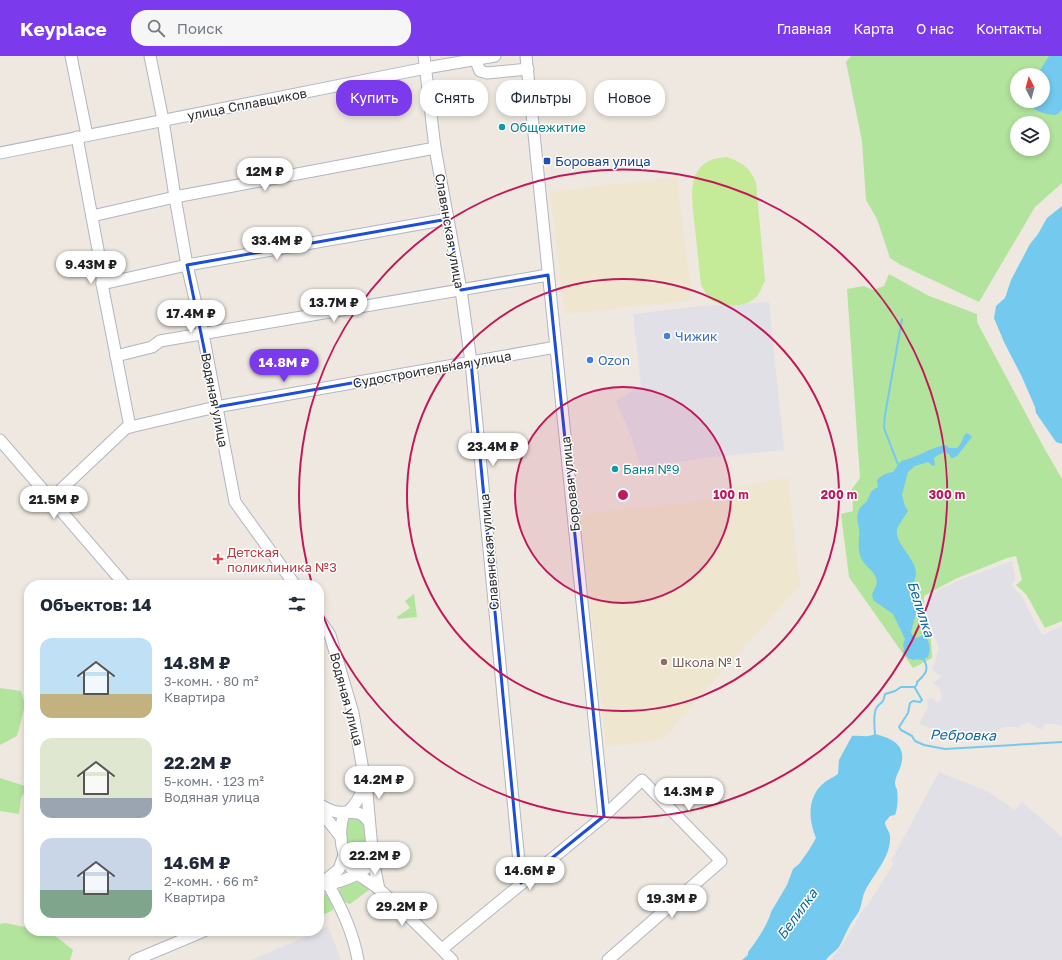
<!DOCTYPE html>
<html lang="ru">
<head>
<meta charset="utf-8">
<style>
  :root { --surface:#fff; --page:#f6f6f7; --text:#1f2937; --muted:#747a83; --accent:#7c3aed }
  body { margin:0; font-family:"Golos Text",sans-serif; background:var(--page); color:var(--text); height:100vh; display:flex; flex-direction:column; font-size:15px; white-space:nowrap }
  * { box-sizing:border-box; margin:0 }
  p { font-size:13px; color:var(--muted) }
  .icon { flex:none; width:22px; height:22px; fill:none; stroke:currentColor; stroke-width:2; stroke-linecap:round; stroke-linejoin:round }
  .map { position:relative; flex:1; overflow:hidden }
  .drawer { position:absolute; left:24px; top:524px; width:300px; height:356px; display:flex; flex-direction:column; background:var(--surface); border-radius:16px; box-shadow:0 2px 6px #0003 }
  .drawer>* { flex:none }
  .top-card { position:absolute; left:336px; top:24px; width:380px; height:36px; display:flex; gap:8px }
  .needle { width:26px; rotate:354deg }
  .fabs { position:absolute; left:1010px; top:12px; display:grid; gap:8px }
  .fabs a { display:grid; place-items:center; width:40px; height:40px; border-radius:50%; background:var(--surface); box-shadow:0 2px 6px #0003; font-size:20px }
  .price { position:absolute; translate:-50% -34px; padding:0 9px; border-radius:14px; background:#fff; color:#222; font-size:13px; line-height:26px; filter:drop-shadow(0 1px 2px #0008) }
  .price::after { content:''; position:absolute; left:50%; top:24px; width:12px; height:9px; margin-left:-6px; background:inherit; clip-path:polygon(0 0,100% 0,50% 100%) }
  .price.on { background:var(--accent); color:#fff }
  ul { padding:0; list-style:none }
  li { display:flex; align-items:center; gap:12px; height:100px; padding:0 16px }
  li span { display:grid; place-items:center; flex:none; width:112px; height:80px; border-radius:12px; color:#555 }
  li>.icon { margin-inline-start:auto }
  span .icon { width:48px; height:48px; fill:#fffc; stroke-width:1 }
  li b { font-size:17px }
  h2 { display:flex; justify-content:space-between; align-items:center; height:48px; padding:0 16px; font-size:17px }
  .pill { padding:0 14px; border-radius:16px; background:var(--surface); box-shadow:0 2px 6px #0003; font-size:14px; line-height:36px }
  .pill.on { background:var(--accent); color:#fff }
  header { display:flex; align-items:center; gap:24px; box-sizing:border-box; height:56px; padding:0 20px; background:var(--accent); color:#fff }
  header strong { font-size:19px }
  nav { display:flex; gap:22px; margin-inline-start:auto; font-size:14px }
  .search { width:280px; height:36px; background:var(--page); display:flex; align-items:center; gap:10px; box-sizing:border-box; padding:0 14px; border-radius:16px; color:var(--muted); font-size:15px }
  .map>svg:first-child { display:block }
  .industrial { fill:#e2e0e7 }
  .education { fill:#efe6d0 }
  .green { fill:#b2e49d; fill-rule:evenodd }
  .pitch { fill:#c5eb99 }
  .water { fill:#74c9ee }
  .lines { fill:none; stroke-linecap:round; stroke-linejoin:round }
  .stream { stroke:#74c9ee; stroke-width:2 }
  .minor-casing { stroke:#b3b5c0; stroke-width:13 }
  .minor { stroke:#fff; stroke-width:11 }
  .marked { fill:none; stroke:#1d4ed8; stroke-width:3; stroke-linejoin:round }
  .ring { fill:none; stroke:#c2185b; stroke-width:2 }
  .culture-dot { fill:#0f9aa8; stroke:#fff; stroke-width:1.5 }
  .transit-dot { fill:#1a4fb4; stroke:#fff; stroke-width:1.5 }
  .shop-dot { fill:#3f7fe0; stroke:#fff; stroke-width:1.5 }
  .health-dot { fill:#e0444e; stroke:#fff; stroke-width:1.5 }
  .education-dot { fill:#8d6e63; stroke:#fff; stroke-width:1.5 }
  .labels { text-anchor:middle; stroke-width:3; stroke-linejoin:round; paint-order:stroke }
  .street-label { font-size:13px; fill:#2d2d2d; stroke:#fff }
  .culture-label { font-size:13px; fill:#0d838f; stroke:#fff; text-anchor:start }
  .transit-label { font-size:13px; fill:#164399; stroke:#fff; text-anchor:start }
  .shop-label { font-size:13px; fill:#366cbe; stroke:#fff; text-anchor:start }
  .health-label { font-size:13px; fill:#be3a42; stroke:#fff; text-anchor:start }
  .education-label { font-size:13px; fill:#785e54; stroke:#fff; text-anchor:start }
  .water-label { font-size:14px; font-style:italic; fill:#0e689f; stroke:#fff }
  .centre { fill:#c2185b; stroke:#fff; stroke-width:2 }
  .ring-label { font-size:12px; text-anchor:middle; font-weight:bold; fill:#c2185b; stroke:#fff; stroke-width:3; stroke-linejoin:round; paint-order:stroke }
</style>
</head>
<body>
<header>
<strong>Keyplace</strong>
<div class="search"><svg class="icon" aria-label="search" viewBox="0 0 24 24"><circle cx="10" cy="10" r="6"/><path d="M15 15l6 6"/></svg>Поиск</div>
<nav><a>Главная</a><a>Карта</a><a>О нас</a><a>Контакты</a></nav>
</header>
<div class="map">
<svg width="1062" height="904" viewBox="0 0 1062 904">
  <rect width="100%" height="100%" fill="#eee8e0"/>
  <g class="industrial">
    <path d="M769,246L784,394L706,402L641,411L631,380L616,345L641,330L633,258L701,250Z"/>
    <path d="M1012,505L1015,519V525L1011,528L1017,536L1021,539L1042,579L1062,570V670L1054,668H1045L1042,674L1028,666L1018,671H1003L996,676L985,680L963,675L955,679L944,680L938,673L926,671L920,668L921,664L928,652L927,643L933,642L937,647L942,642L940,633L933,627L942,620L932,614L939,592L925,556L927,544L936,535L962,523Z"/>
    <path d="M939,716L989,736L1015,754L1022,746L1062,781V904H830L843,888L864,852L867,850L894,807L891,805Z"/>
    <path d="M328,870L341,904H251L319,875Z"/>
  </g>
  <g class="education">
    <path d="M677,121L692,244L565,258L550,136Z"/>
    <path d="M788,422L800,529L663,683L606,691L580,458L721,443L722,433Z"/>
  </g>
  <g class="green">
    <path d="M851,0H1062V127L1035,151L979,246L901,209L890,202L877,163L866,144L862,85L846,6ZM1017,19H1043V45H1017ZM1017,67H1043V93H1017Z"/>
    <path d="M889,218L929,240L977,258V266L1043,390L1062,423V565L1045,572L1026,538L1016,529L1022,524L1016,500L1007,502L955,523L924,540L923,567L931,584L932,602L913,612L849,521L841,458L853,455L852,433L860,422L847,233L864,230L873,234L884,230Z"/>
    <path d="M414,538L417,561L398,563L397,561L410,552L405,545Z"/>
    <path d="M0,632L21,635L25,649L17,680L0,689Z"/>
    <path d="M0,722L28,731L21,742L19,758L0,755Z"/>
    <path d="M352,760L363,765L368,803L361,810L357,811L349,805L345,767L347,764Z"/>
    <path d="M352,825L364,828L369,834L350,848L342,845C338,839 338,836 341,829Z"/>
    <path d="M320,834C327,838 333,846 333,854L319,861V835Z"/>
    <path d="M6,867L29,872V875C52,875 56,880 73,894L70,904H0V868Z"/>
  </g>
  <path class="pitch" d="M727,101C743,107 749,111 756,126L765,225C762,229 761,235 758,239C749,252 720,253 709,242C706,239 704,233 701,229C699,210 697,192 695,173C692,142 683,103 727,101Z"/>
  <g class="water">
    <path d="M1049,0H1062V54L1056,59C1043,58 1035,56 1026,45H1043V19H1037Z"/>
    <path d="M1062,150V388L1056,386L1036,357L1035,351L1022,321L1004,286L994,262L996,250L1005,242L1011,224L1030,188L1038,178L1047,162Z"/>
    <path d="M966,377L970,379L972,381L957,400L953,402H951L949,398L945,396L938,399L934,402L935,409L933,410L928,406L915,410L908,416L902,439L905,450L908,455C905,460 898,470 897,473C894,488 917,503 916,518C916,524 908,533 912,538C914,540 917,542 919,544L916,558L911,576L913,580L916,582L924,579C930,585 931,593 928,601L922,604L917,603L913,604L908,602L903,596L904,593L903,589L905,583L893,558L873,544L872,538C886,516 865,516 860,499C857,490 860,483 859,475C859,467 855,462 859,454C860,450 865,448 867,445C872,437 868,436 878,431L877,424C882,419 886,417 893,416L901,405C917,402 930,391 946,389L949,392H957C962,388 962,382 966,377Z"/>
    <path d="M875,678C894,683 908,690 900,712C898,717 895,722 895,727C895,728 896,733 897,733C898,741 898,751 895,759L890,760L885,766C885,772 891,776 890,783C890,802 873,819 865,835C862,841 862,847 860,853C858,858 853,864 850,869C846,876 843,884 839,891C835,896 829,899 826,904H742L748,899V896C755,888 769,866 771,856L787,829L793,813L799,808L809,794L816,782C808,763 807,740 825,726C829,723 834,721 838,718L839,704L852,680C861,679 867,682 875,678Z"/>
  </g>
  <g class="lines">
    <g class="stream">
      <path d="M899,411L884,372L885,359L902,263"/>
      <path d="M915,632L922,644L920,646L913,645L910,647L908,657L899,671L901,674L912,680L915,685L924,689L945,693L1062,686"/>
      <path d="M875,680C875,672 872,658 877,651C882,645 883,648 885,638L895,635L901,631H915L917,628V626C926,618 930,613 923,602"/>
    </g>
    <g class="minor-casing">
      <g id="minor">
        <path d="M71,0L87,79"/>
        <path d="M150,0L163,64L175,141L187,209L203,278L235,446L295,529"/>
        <path d="M424,0L435,92L461,234L471,306L521,827"/>
        <path d="M526,0L604,760"/>
        <path d="M475,3L480,15L487,17L528,13"/>
        <path d="M77,81L102,215V228L130,371"/>
        <path d="M0,97L426,12L495,0"/>
        <path d="M92,160L175,141L435,92"/>
        <path d="M102,228L187,209L448,163"/>
        <path d="M116,300L152,291L160,285L548,219"/>
        <path d="M0,384L125,529"/>
        <path d="M51,443L126,372L216,351L556,291"/>
        <path d="M319,563L330,579L353,657L367,737L373,804L379,833"/>
        <path d="M319,748C325,752 330,755 337,756C352,758 359,752 369,766"/>
        <path d="M319,753L341,781"/>
        <path d="M349,755C357,747 361,740 364,729"/>
        <path d="M345,756C338,771 340,794 349,809C354,818 371,826 380,834C405,856 429,880 452,904"/>
        <path d="M321,828L339,813L344,799"/>
        <path d="M328,828C342,853 353,876 358,904"/>
        <path d="M319,830C337,827 363,820 373,804"/>
        <path d="M442,893L604,760L642,724L721,805L608,904"/>
        <path d="M135,904L204,875"/>
      </g>
    </g>
    <use href="#minor" class="minor"/>
  </g>
  <path class="marked" d="M448,163L461,234L548,219L604,760L521,827L471,306L216,351L187,209Z"/>
  <circle cx="623" cy="439" r="108" fill="#c2185b" fill-opacity=".12"/>
  <g class="ring">
    <circle cx="623" cy="439" r="108"/>
    <circle cx="623" cy="439" r="216"/>
    <path d="M312 528A324 324 0 1 1 320 552"/>
  </g>
  <g class="culture-dot">
    <circle cx="502" cy="71" r="4"/>
    <circle cx="615" cy="413" r="4"/>
  </g>
  <rect class="transit-dot" x="543" y="101" width="8" height="8" rx="2"/>
  <g class="shop-dot">
    <circle cx="667" cy="280" r="4"/>
    <circle cx="590" cy="304" r="4"/>
  </g>
  <path class="health-dot" d="M216 497h4v4h4v4h-4v4h-4v-4h-4v-4h4z"/>
  <circle class="education-dot" cx="664" cy="606" r="4"/>
  <g class="labels">
    <g class="street-label">
      <text transform="translate(247 48) rotate(-11)" y="5">улица Сплавщиков</text>
      <text transform="translate(450 175) rotate(80)" y="5">Славянская улица</text>
      <text transform="translate(432 313) rotate(-10)" y="5">Судостроительная улица</text>
      <text transform="translate(215 344) rotate(79)" y="5">Водяная улица</text>
      <text transform="translate(570 428) rotate(-96)" y="5">Боровая улица</text>
      <text transform="translate(489 496) rotate(-95)" y="5">Славянская улица</text>
      <text transform="translate(347 643) rotate(75)" y="5">Водяная улица</text>
    </g>
    <g class="culture-label">
      <text x="510" y="76">Общежитие</text>
      <text x="623" y="418">Баня №9</text>
    </g>
    <g class="transit-label">
      <text x="555" y="110">Боровая улица</text>
    </g>
    <g class="shop-label">
      <text x="675" y="285">Чижик</text>
      <text x="598" y="309">Ozon</text>
    </g>
    <g class="health-label">
      <text x="227" y="501">Детская<tspan x="227" dy="15">поликлиника №3</tspan></text>
    </g>
    <g class="education-label">
      <text x="672" y="611">Школа № 1</text>
    </g>
    <g class="water-label">
      <text transform="translate(921 553) rotate(72)" y="5">Белилка</text>
      <text transform="translate(963 679) rotate(1)" y="5">Ребровка</text>
      <text transform="translate(797 858) rotate(-54)" y="5">Белилка</text>
    </g>
  </g>
  <circle cx="623" cy="439" r="6" class="centre"/>
  <g class="ring-label">
    <text x="731" y="443">100 m</text>
    <text x="839" y="443">200 m</text>
    <text x="947" y="443">300 m</text>
  </g>
</svg>
<div class="fabs">
<a><svg class="needle" viewBox="-14 -14 28 28"><path d="M0-13l5 13h-10z" fill="#e53935"/><path d="M0 13l5-13h-10z" fill="#747a83"/></svg></a>
<a><svg class="icon" aria-label="layers" viewBox="0 0 24 24"><path d="M12 4l9 5-9 5-9-5zM3 14l9 5 9-5"/></svg></a>
</div>
<b class="price" style="left:265px;top:136px">12M ₽</b>
<b class="price" style="left:277px;top:205px">33.4M ₽</b>
<b class="price" style="left:91px;top:229px">9.43M ₽</b>
<b class="price" style="left:334px;top:267px">13.7M ₽</b>
<b class="price" style="left:191px;top:278px">17.4M ₽</b>
<b class="price on" style="left:284px;top:327px">14.8M ₽</b>
<b class="price" style="left:493px;top:411px">23.4M ₽</b>
<b class="price" style="left:54px;top:464px">21.5M ₽</b>
<b class="price" style="left:379px;top:744px">14.2M ₽</b>
<b class="price" style="left:689px;top:756px">14.3M ₽</b>
<b class="price" style="left:375px;top:820px">22.2M ₽</b>
<b class="price" style="left:530px;top:835px">14.6M ₽</b>
<b class="price" style="left:672px;top:863px">19.3M ₽</b>
<b class="price" style="left:402px;top:871px">29.2M ₽</b>
<div class="top-card">
<a class="pill on">Купить</a>
<a class="pill">Снять</a>
<a class="pill">Фильтры</a>
<a class="pill">Новое</a>
</div>
<section class="drawer">
<h2>Объектов: 14<svg class="icon" aria-label="filters" viewBox="0 0 24 24"><path d="M4 7h16M4 17h16"/><circle cx="9" cy="7" r="2"/><circle cx="15" cy="17" r="2"/></svg></h2>
<ul>
<li><span style="background:linear-gradient(#bfe0f5 70%,#c2b280 0)"><svg class="icon" aria-label="home" viewBox="0 0 24 24"><path d="M3 11l9-7 9 7M6 9v11h12V9"/></svg></span><div><b>14.8M ₽</b><p>3-комн. · 80 m²</p><p>Квартира</p></div></li>
<li><span style="background:linear-gradient(#dfe7d0 75%,#9aa5b1 0)"><svg class="icon" aria-label="home" viewBox="0 0 24 24"><path d="M3 11l9-7 9 7M6 9v11h12V9"/></svg></span><div><b>22.2M ₽</b><p>5-комн. · 123 m²</p><p>Водяная улица</p></div></li>
<li><span style="background:linear-gradient(#c9d6e8 65%,#7fa58c 0)"><svg class="icon" aria-label="home" viewBox="0 0 24 24"><path d="M3 11l9-7 9 7M6 9v11h12V9"/></svg></span><div><b>14.6M ₽</b><p>2-комн. · 66 m²</p><p>Квартира</p></div></li>
</ul>
</section>
</div>
</body>
</html>
